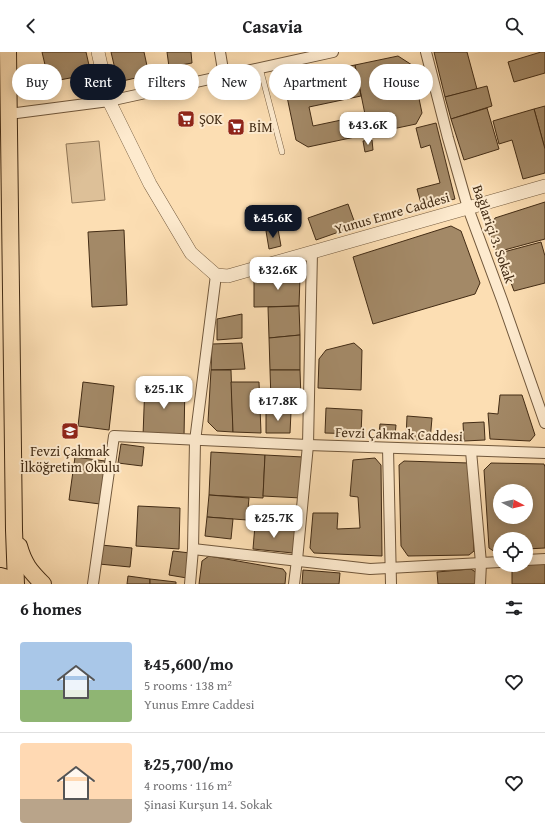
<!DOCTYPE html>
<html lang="en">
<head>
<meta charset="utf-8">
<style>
  :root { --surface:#fff; --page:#f6f6f6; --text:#202124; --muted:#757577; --line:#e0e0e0; --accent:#111827 }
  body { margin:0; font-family:"Gentium Book Plus",serif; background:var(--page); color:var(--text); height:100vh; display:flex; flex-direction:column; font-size:15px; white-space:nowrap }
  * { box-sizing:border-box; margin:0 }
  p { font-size:13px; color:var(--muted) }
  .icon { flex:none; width:22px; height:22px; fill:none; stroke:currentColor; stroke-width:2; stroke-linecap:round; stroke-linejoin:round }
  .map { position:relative; height:532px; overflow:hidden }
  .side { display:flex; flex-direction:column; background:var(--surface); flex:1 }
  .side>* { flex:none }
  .top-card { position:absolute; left:12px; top:12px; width:521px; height:36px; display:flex; gap:8px }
  .needle { width:26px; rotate:97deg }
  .buttons { position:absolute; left:493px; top:432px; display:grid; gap:8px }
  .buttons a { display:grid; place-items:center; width:40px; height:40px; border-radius:50%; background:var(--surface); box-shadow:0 2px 10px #0003; font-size:20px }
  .price { position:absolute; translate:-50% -34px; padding:0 9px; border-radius:8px; background:#fff; color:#222; font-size:13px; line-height:26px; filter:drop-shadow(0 1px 2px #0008) }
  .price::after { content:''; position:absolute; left:50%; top:24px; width:12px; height:9px; margin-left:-6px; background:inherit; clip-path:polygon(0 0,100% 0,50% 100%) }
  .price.current { background:var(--accent); color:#fff }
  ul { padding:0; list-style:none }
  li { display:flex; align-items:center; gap:12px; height:100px; padding:0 20px }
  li+li { border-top:1px solid var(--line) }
  li span { display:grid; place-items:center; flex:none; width:112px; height:80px; border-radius:4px; color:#555 }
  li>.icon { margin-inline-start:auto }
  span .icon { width:48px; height:48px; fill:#fffc; stroke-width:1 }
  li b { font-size:17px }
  h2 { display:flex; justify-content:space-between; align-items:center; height:48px; padding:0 20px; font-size:17px }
  .chip { padding:0 14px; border-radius:18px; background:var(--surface); box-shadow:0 2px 10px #0003; font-size:14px; line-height:36px }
  .chip.current { background:var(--accent); color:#fff }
  header { display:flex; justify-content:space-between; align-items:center; height:52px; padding:0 20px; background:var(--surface); font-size:18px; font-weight:600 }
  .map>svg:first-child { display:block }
  .green { fill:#ddc098; stroke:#907656 }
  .building { fill:#a38967; stroke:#432c15; fill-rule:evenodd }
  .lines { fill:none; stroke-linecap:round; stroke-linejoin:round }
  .service-casing { stroke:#71583c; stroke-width:6 }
  .minor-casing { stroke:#71583c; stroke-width:12 }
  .tertiary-casing { stroke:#71583c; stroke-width:14 }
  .primary-casing { stroke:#432c15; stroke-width:18 }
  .service { stroke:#fdeace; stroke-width:5 }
  .minor { stroke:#fdeace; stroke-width:10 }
  .tertiary { stroke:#fdeace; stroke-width:13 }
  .primary { stroke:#fcdeb3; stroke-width:16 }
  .labels { text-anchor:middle; stroke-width:4; stroke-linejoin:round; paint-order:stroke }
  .poi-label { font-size:14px; fill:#432c15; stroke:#fdeace; text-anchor:start }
  .street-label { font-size:14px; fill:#432c15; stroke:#fdeace }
</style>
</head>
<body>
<header><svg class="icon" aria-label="back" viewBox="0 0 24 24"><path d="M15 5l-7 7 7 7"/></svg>Casavia<svg class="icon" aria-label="search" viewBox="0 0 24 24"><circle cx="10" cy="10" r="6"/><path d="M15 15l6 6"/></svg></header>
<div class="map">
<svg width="545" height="532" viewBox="0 0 545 532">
  <rect width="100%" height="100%" fill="#fcdeb3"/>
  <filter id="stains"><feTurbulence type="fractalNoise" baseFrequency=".005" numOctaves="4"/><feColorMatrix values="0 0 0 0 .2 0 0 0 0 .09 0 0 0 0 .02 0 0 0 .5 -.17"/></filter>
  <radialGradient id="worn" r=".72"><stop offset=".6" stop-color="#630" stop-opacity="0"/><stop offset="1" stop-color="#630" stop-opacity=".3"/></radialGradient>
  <path class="green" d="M99,89L105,148L72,151L66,92Z"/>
  <g class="building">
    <path d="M42,0H86L91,22L49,30Z"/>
    <path d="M111,0H144L149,23L118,30Z"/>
    <path d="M167,0H191L192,11L169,15Z"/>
    <path d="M434,0H467L477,37L445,45Z"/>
    <path d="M541,0H545V21L514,30L508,10Z"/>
    <path d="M398,4L412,13L422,61L416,72L369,82L355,13Z"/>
    <path d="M355,13L361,44L309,55L313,74L365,63L369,82L308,95L296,88L285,35L290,27Z"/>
    <path d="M487,34L492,54L451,67L445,45Z"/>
    <path d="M545,54V97L534,57Z"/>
    <path d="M487,56L499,97L464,108L451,67Z"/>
    <path d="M534,57L545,97V121L523,127L512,88L499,92L493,69Z"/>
    <path d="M436,71L455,147L422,155L417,137L440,131L430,93L421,96L416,76Z"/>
    <path d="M372,88L373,98L365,100L363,89Z"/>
    <path d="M545,150V187L497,200L489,179L495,166Z"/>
    <path d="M348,152L356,174L316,188L308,166Z"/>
    <path d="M451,174L461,179L480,231L475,242L373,272L353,205Z"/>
    <path d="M278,177L281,194L269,197L266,179Z"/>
    <path d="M124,178L127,253L92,255L88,180Z"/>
    <path d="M541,190L545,204V231L514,239L500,201Z"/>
    <path d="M293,219L300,225L299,254L254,255V228Z"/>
    <path d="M299,254L300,283L269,286L268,255Z"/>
    <path d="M242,262V286L217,288V267Z"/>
    <path d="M300,283V318H270L269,286Z"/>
    <path d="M242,291L245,317L211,318L212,292Z"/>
    <path d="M354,291L362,298L361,338L318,336L319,307L326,298Z"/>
    <path d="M211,318H231L233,380L217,379L208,370Z"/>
    <path d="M270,318H300L301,348H271Z"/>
    <path d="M83,330L114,334L109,378L78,374Z"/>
    <path d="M145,330L185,331L184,385L143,384Z"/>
    <path d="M231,330H259L261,381L233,380Z"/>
    <path d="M500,343H522L535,383L530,389L490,387L488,361L498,362Z"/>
    <path d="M326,356L362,358L361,382L325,381Z"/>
    <path d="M266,359L291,360L290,381H266Z"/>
    <path d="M407,364L432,366L430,389L406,387Z"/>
    <path d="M484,370L485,388L464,389L463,371Z"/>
    <path d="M380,372L396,373L395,384L379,382Z"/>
    <path d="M121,392L144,395L142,414L118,411Z"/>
    <path d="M211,400L265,403L263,446L209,443Z"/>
    <path d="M265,403L303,405L301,446L263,444Z"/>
    <path d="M75,405L105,409L100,452L69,448Z"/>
    <path d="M375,406L381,413L382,504L314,501L310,496L313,461H338L337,477L360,476L358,445L350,444L353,408Z"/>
    <path d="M404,409L469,411L474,499L469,503L408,504L401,494L399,413Z"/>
    <path d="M491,411L544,412L545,415V496L526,497V487H500V500H495L489,496L484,418ZM500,439H526V465H500Z"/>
    <path d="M209,443L249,446L247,468L207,465Z"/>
    <path d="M138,454L180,456L179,497L136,494Z"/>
    <path d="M207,465L233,467L231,487L205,484Z"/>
    <path d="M255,473L296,477L293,501L253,497Z"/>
    <path d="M101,493L132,496L130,515L99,512Z"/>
    <path d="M173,499L190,501L187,526L169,523Z"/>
    <path d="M209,504L283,517L286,521L285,532H199L202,509Z"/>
    <path d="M545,510V532H512V513H526V511Z"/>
    <path d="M471,517L477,521V532H438L437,520Z"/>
    <path d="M303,518L340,521L339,532H302Z"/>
    <path d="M128,524L150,527V532H127Z"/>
    <path d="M150,527L176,530V532H150Z"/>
  </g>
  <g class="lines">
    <g class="service-casing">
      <path id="service" d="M260,16L282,100"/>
    </g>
    <g class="minor-casing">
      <g id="minor">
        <path d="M220,0L224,24"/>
        <path d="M426,0L448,86L468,156L502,248L545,371"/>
        <path d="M9,62L109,49L333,0"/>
        <path d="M388,396L391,532"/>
        <path d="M471,399L481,511L480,532"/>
        <path d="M193,497L370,517L500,510"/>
        <path d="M526,508L545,507"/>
        <path d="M93,532L114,384L308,393L545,401"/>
        <path d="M190,532L193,497L195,389L216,223"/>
        <path d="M294,532L297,508L308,393L312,200"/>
      </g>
    </g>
    <g class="tertiary-casing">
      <path id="tertiary" d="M98,0L109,49L150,132L191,201L216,223L228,224L545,134"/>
    </g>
    <g class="primary-casing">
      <g id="primary">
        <path d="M8,0L14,478L16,532"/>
        <path d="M19,494C24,512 30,519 43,532"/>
        <path d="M0,524C6,525 9,528 13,532"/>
      </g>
    </g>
    <use href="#service" class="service"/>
    <use href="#minor" class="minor"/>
    <use href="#tertiary" class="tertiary"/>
    <use href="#primary" class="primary"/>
  </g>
  <defs>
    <g id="supermarket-square" transform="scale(0.9)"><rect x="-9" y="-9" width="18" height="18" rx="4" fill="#8f2418" stroke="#fdeace"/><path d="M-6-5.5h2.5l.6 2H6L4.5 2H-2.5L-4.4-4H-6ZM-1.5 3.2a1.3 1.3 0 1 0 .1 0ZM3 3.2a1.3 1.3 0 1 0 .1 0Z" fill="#fff"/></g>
    <g id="school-square" transform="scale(0.9)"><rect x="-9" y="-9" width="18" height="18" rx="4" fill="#8f2418" stroke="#fdeace"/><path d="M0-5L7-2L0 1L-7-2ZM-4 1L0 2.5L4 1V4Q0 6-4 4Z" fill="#fff"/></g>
  </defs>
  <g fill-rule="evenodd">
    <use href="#supermarket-square" x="186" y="67"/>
    <use href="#supermarket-square" x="236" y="75"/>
    <use href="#school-square" x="70" y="379"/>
  </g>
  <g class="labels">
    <g class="poi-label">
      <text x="199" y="72">ŞOK</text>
      <text x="249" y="80">BİM</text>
      <text x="70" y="404" text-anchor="middle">Fevzi Çakmak<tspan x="70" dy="16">İlköğretim Okulu</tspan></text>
    </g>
    <g class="street-label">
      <text transform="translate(392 161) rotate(-16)" y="5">Yunus Emre Caddesi</text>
      <text transform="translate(494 182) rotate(71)" y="5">Bağlariçi 3. Sokak</text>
      <text transform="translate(399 382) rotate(2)" y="5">Fevzi Çakmak Caddesi</text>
    </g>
  </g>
  <rect width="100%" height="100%" filter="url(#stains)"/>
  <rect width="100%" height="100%" fill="url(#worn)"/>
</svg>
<div class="buttons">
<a><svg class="needle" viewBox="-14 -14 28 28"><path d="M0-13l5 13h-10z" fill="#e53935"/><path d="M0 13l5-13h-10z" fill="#757577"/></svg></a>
<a><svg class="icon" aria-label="locate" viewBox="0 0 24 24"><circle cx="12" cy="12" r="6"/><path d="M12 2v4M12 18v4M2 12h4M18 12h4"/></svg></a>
</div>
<b class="price" style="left:368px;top:94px">₺43.6K</b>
<b class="price current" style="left:273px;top:187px">₺45.6K</b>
<b class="price" style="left:278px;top:239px">₺32.6K</b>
<b class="price" style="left:164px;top:358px">₺25.1K</b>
<b class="price" style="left:278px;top:370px">₺17.8K</b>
<b class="price" style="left:274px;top:487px">₺25.7K</b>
<div class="top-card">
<a class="chip">Buy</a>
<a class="chip current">Rent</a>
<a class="chip">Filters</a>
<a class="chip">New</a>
<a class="chip">Apartment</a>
<a class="chip">House</a>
</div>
</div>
<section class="side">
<h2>6 homes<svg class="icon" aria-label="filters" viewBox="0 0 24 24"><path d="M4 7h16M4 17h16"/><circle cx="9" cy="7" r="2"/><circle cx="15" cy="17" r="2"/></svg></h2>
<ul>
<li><span style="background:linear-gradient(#a9c7e8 60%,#8fb573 0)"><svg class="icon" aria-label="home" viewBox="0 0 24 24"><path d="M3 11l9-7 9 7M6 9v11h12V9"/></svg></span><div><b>₺45,600/mo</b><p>5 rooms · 138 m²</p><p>Yunus Emre Caddesi</p></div><svg class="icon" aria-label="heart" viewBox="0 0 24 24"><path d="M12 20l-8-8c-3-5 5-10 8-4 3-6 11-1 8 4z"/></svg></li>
<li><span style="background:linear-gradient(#ffd9b3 70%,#b9a48a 0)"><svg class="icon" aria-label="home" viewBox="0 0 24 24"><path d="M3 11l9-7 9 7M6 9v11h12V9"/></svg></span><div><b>₺25,700/mo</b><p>4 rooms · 116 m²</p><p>Şinasi Kurşun 14. Sokak</p></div><svg class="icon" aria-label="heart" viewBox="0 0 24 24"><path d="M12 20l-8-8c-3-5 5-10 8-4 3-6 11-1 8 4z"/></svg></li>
</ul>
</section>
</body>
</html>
